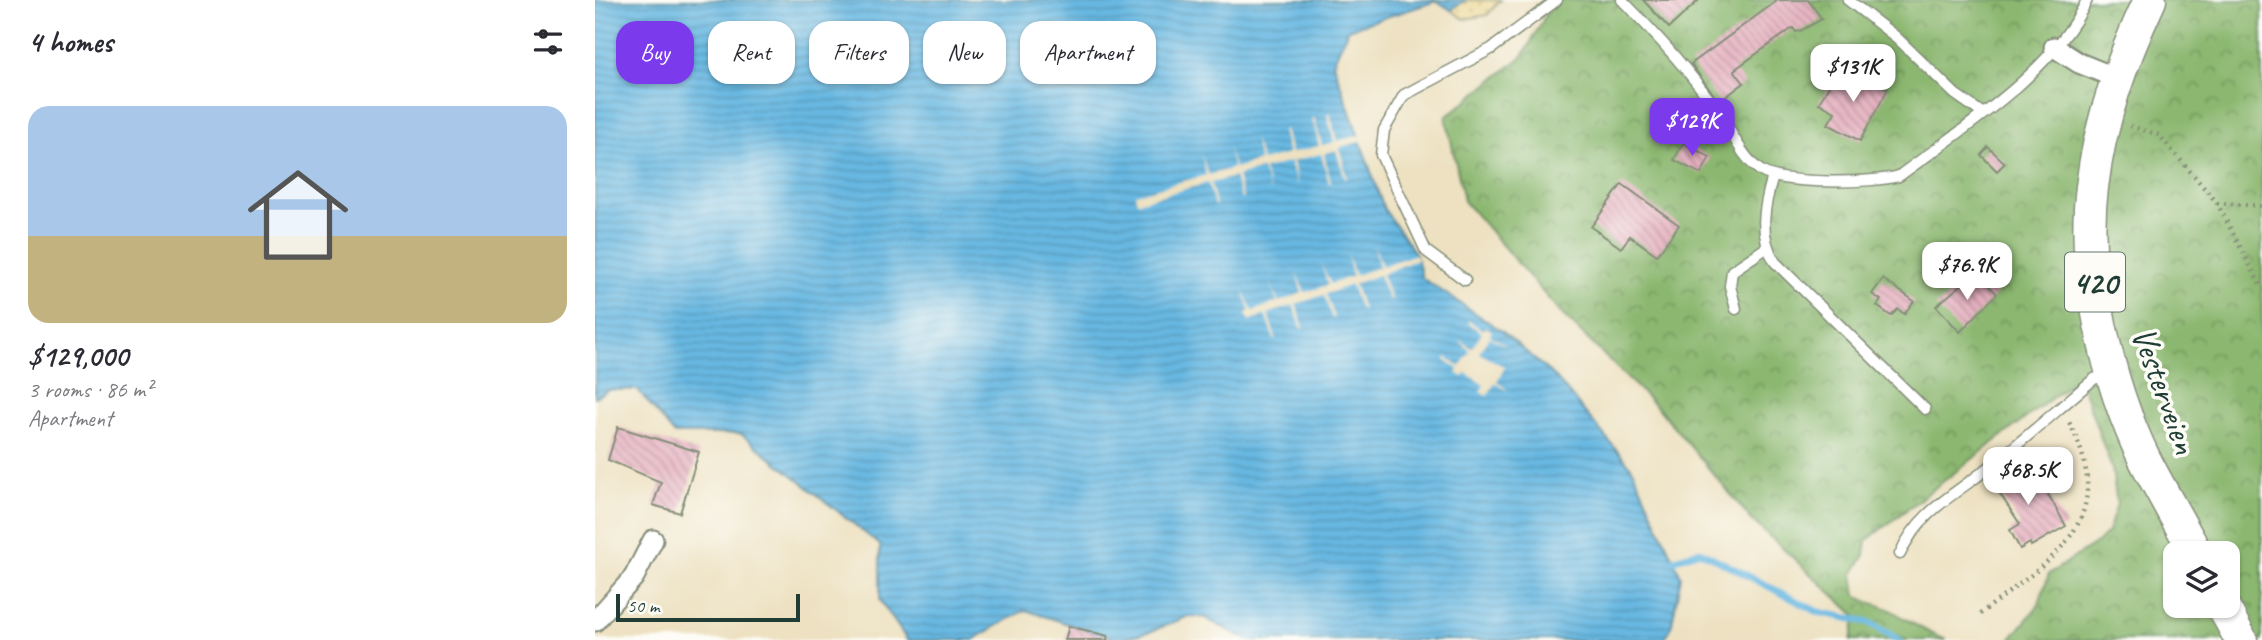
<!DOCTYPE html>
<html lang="en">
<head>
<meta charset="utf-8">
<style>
  :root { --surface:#fff; --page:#f2f2f3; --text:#2b2b33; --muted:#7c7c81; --accent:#7c3aed }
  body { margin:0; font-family:Caveat,sans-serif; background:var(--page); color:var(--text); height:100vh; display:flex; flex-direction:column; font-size:26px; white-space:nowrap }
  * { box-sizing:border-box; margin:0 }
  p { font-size:23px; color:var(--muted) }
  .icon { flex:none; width:38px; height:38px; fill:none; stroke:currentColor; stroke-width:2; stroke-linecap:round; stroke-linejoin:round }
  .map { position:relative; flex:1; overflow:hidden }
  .side { display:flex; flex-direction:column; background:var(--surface); width:595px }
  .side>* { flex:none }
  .top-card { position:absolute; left:21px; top:21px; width:665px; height:63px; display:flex; gap:14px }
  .controls { position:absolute; left:1568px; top:541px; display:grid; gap:14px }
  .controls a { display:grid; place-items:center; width:77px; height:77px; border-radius:14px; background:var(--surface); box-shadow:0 2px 5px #0004; font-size:35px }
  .scale { position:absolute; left:21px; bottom:18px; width:184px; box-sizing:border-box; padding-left:7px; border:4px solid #1f3d34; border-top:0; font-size:19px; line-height:24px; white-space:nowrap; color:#1f3d34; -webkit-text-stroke:5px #fdfcf7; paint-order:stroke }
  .price { position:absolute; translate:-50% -60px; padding:0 16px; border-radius:14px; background:#fff; color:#222; font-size:23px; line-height:46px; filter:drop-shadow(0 2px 4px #0008) }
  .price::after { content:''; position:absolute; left:50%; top:42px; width:21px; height:16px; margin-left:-10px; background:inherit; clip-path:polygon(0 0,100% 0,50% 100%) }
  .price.on { background:var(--accent); color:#fff }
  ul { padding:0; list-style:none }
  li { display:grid; align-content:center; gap:14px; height:371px; padding:0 28px }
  li span { display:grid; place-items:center; height:217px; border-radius:21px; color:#555 }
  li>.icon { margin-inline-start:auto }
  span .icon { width:126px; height:126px; fill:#fffc; stroke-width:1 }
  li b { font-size:30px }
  h2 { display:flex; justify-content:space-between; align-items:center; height:84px; padding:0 28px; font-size:30px }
  .pill { padding:0 24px; border-radius:21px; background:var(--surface); box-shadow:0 2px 5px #0004; font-size:24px; line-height:63px }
  .pill.on { background:var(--accent); color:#fff }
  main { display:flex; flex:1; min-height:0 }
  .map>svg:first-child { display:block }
  .forest { fill:url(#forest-crowns); stroke:#557a52; stroke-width:2; fill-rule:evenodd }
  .sand { fill:url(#sand-dots); stroke:#868c69; stroke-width:2 }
  .water { fill:url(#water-rules); stroke:#447a8b; stroke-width:2 }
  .pier { fill:#ede1c1 }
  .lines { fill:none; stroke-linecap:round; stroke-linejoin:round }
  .stream { stroke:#68b8e2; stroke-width:7 }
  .building { fill:url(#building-back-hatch) }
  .lane-casing { stroke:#868f7a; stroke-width:13 }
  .street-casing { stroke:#868f7a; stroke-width:23 }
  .primary-casing { stroke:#868f7a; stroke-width:35 }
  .path { stroke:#868f7a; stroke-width:4.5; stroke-dasharray:2 5; stroke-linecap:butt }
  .lane { stroke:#fff; stroke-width:10 }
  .street { stroke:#fff; stroke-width:19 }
  .primary { stroke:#fff; stroke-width:32 }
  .labels { text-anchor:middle; stroke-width:7; stroke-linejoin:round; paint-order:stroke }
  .shield { fill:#fdfcf7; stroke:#62766e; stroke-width:2 }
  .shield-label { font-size:33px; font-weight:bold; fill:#1f3d34 }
  .street-label { font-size:35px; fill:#1f3d34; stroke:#fdfcf7 }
</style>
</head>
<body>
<main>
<section class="side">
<h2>4 homes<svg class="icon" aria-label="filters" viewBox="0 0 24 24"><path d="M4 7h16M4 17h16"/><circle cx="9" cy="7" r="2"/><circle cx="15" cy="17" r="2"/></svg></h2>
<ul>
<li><span style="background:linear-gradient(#a9c7e8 60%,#c2b280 0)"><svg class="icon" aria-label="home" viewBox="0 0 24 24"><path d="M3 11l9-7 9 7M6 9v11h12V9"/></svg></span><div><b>$129,000</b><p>3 rooms · 86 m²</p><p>Apartment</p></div></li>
</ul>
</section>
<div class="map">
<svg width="1667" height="640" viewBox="0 0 1667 640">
  <defs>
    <pattern id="forest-crowns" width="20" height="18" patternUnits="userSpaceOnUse" patternTransform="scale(1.75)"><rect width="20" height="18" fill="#8bb76f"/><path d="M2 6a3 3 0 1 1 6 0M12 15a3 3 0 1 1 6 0" fill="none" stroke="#71965c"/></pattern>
    <pattern id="sand-dots" width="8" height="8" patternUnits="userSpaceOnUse" patternTransform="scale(1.75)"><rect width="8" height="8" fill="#eeda9e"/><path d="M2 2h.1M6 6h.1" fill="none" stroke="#ccbc89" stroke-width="1.8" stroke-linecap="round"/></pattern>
    <pattern id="water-rules" width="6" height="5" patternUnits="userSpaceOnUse" patternTransform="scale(1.75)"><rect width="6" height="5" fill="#68b8e2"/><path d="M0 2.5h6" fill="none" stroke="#5597b8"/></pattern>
    <pattern id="building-back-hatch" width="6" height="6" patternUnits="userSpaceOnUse" patternTransform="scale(1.75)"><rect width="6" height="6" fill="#e6b0c0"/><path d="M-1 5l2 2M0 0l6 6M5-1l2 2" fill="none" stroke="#ba909d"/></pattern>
  </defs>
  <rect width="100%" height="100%" fill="#fdfcf7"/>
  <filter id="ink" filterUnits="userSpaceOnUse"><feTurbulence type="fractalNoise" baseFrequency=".0143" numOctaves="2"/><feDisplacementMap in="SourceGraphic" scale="14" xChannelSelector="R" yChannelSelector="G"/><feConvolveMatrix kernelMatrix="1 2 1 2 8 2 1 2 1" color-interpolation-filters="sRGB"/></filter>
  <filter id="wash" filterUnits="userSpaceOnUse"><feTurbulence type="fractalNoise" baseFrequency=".00686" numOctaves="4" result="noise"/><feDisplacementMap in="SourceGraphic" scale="28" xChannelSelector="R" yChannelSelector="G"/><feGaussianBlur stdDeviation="1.57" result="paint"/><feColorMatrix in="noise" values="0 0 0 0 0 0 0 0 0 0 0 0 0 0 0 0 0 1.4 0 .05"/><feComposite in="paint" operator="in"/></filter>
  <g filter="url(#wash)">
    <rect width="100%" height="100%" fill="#ede1c1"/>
    <path class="forest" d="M959,0H1667V640H1415L1443,606L1454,574L1503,542L1513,532L1522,504L1517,469L1484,377L1272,540L1270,555L1258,574L1261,595C1272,604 1286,604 1297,611C1316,622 1331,633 1352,640H1256L1261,616L1157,520L1065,410L965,312L869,201L851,117L928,56ZM1580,553H1633V606H1580Z"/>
    <path class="sand" d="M871,0H906L892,15L869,19L856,10Z"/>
    <path class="water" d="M0,0H871L856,10L842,1L753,29L738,63L789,209L821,254L827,278L907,331L960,377L1037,468L1086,576L1076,628L1069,640H653L608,617L594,616L557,631L523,640L430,610L378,640H312L285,600V545L146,434H79L43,390H13L0,397Z"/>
    <g class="pier">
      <path d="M735,113L742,141L765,135L767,141L746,147L745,150L752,178L750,179L741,150L729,154L736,183H734L726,154L698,161L703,188L695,162L669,169L676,194L667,169L642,176L648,198L646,199L639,177L616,183L621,205H619L613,183L542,202L540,194L611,175L606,154L614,175L638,168L632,147L640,168L664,161L658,137L667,161L693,154L687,130L690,129L696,153L724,146L717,118L719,117L727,145L739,142L732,114Z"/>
      <path d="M779,245L787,266L821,254L823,259L787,274L796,299L794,300L784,275L759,284L768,309H765L756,285L731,294L740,318H737L729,295L701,304L709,328L707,329L698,305L673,314L681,339H679L670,315L654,321L651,313L655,311L648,291L658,311L682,302L675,282L684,302L707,293L701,273L710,292L733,285L726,264L736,284L757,276L752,254L760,275L784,267Z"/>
      <path d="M874,321L888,330L891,327L897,331L895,335L914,347L894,337L884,353L910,367L902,381L914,392L900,383L892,396L885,392L889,385L871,373L868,377L862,373L863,369L850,360L851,357L865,367L875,351L863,339L877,348L887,333L873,323Z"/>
    </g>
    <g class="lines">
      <path class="stream" d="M1078,560L1105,551L1223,612L1273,622L1304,640"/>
    </g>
    <g id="blocks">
      <g class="building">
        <path d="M1048,0H1104L1074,28Z"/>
        <path d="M1183,0H1213L1227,19L1207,30L1201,32L1198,28L1139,70L1149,83L1124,102L1096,64Z"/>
        <path d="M1261,72L1293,89L1265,141L1233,124L1240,112L1224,103L1240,75L1255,83Z"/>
        <path d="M1088,143L1115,157L1106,174L1079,160Z"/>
        <path d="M1393,147L1410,163L1402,171L1386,155Z"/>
        <path d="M1027,184L1084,225L1062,255L1035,236L1026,248L996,227Z"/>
        <path d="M1382,272L1402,294L1365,332L1341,306Z"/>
        <path d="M1288,279L1319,301L1309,314L1303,309L1296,316L1282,306L1286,300L1277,294Z"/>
        <path d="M23,427L104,452L85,513L58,505L66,482L13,460Z"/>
        <path d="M1427,463L1443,491L1449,487L1471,526L1436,546L1435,543L1425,549L1415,530L1425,524L1399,485L1400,478Z"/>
        <path d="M474,626L513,636L512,640H470Z"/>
      </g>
    </g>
  </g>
  <g filter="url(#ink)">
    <use href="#blocks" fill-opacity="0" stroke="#868f7a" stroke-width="2"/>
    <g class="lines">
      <g class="lane-casing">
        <g id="lane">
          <path d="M1027,0C1062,35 1096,73 1125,114C1137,132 1147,158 1166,171C1187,185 1279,183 1304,176C1366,130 1459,72 1492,0"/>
          <path d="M1253,0L1301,37L1360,94L1387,113"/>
          <path d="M1178,176C1169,206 1163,234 1180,262L1330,409"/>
          <path d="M870,280L831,251L786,155L789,130L809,95L896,49L962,0"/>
          <path d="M1141,309L1135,286L1137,271L1171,248"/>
          <path d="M1305,554C1323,513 1357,496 1392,469C1428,441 1463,409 1499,379L1513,374"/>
        </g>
      </g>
      <g class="street-casing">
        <g id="street">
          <path d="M1459,47L1484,63L1521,78"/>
          <path d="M0,621L39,577L58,540"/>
        </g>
      </g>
      <g class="primary-casing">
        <g id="primary">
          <path d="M1555,0C1527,60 1505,120 1497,187C1486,270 1513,385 1550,460C1566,491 1584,522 1601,553"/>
          <path d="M1628,606L1646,640"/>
        </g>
      </g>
      <g class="path">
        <path d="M1535,126L1564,135L1622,203L1667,288"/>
        <path d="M1622,203L1667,206"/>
        <path d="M1385,614C1457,558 1526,524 1474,422"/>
      </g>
      <use href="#lane" class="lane"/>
      <use href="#street" class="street"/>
      <use href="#primary" class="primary"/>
    </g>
  </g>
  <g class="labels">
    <rect class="shield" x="1470" y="252.5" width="60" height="59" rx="5"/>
    <g class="shield-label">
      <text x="1500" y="294">420</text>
    </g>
    <g class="street-label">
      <text transform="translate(1570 390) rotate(70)" y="12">Vesterveien</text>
    </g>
  </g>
</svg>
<div class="controls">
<a><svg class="icon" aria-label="layers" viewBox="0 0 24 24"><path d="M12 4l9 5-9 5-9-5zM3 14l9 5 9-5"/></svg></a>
</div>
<div class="scale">50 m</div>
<b class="price" style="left:1258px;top:104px">$131K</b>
<b class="price on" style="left:1097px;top:158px">$129K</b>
<b class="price" style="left:1372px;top:302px">$76.9K</b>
<b class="price" style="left:1433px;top:507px">$68.5K</b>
<div class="top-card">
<a class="pill on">Buy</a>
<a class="pill">Rent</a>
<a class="pill">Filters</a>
<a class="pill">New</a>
<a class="pill">Apartment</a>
</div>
</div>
</main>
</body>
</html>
